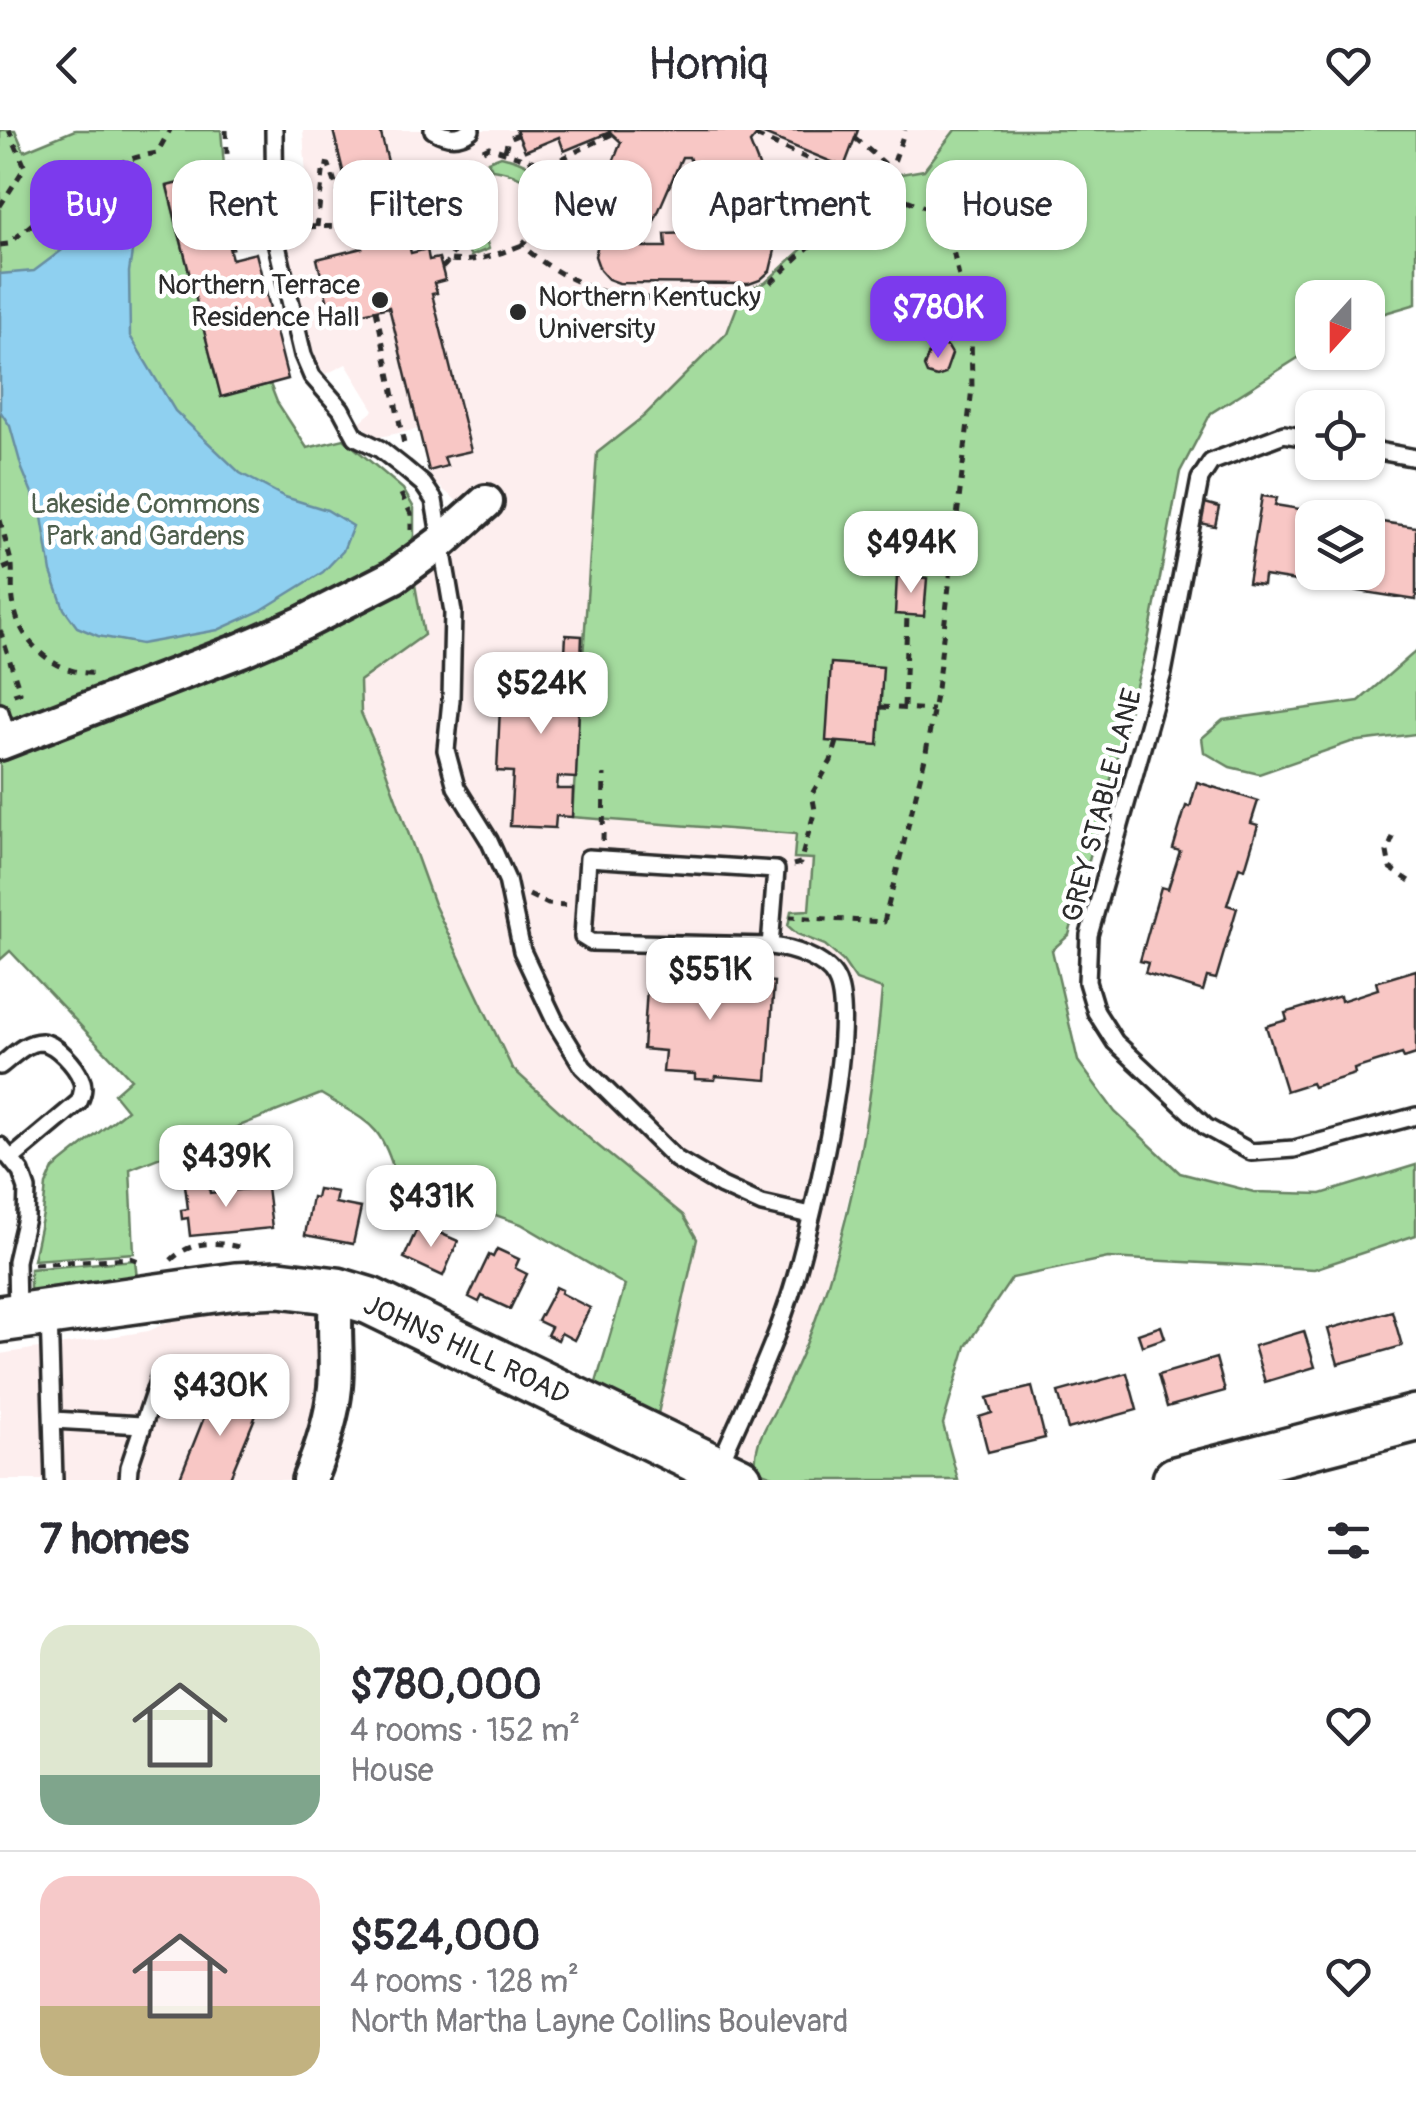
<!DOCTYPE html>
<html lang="en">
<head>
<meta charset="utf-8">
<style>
  :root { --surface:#fff; --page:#f7f7f7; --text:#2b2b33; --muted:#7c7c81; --line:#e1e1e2; --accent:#7c3aed }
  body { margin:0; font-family:Pangolin,sans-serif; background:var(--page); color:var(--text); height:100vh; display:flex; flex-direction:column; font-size:38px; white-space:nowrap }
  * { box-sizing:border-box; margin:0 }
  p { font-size:32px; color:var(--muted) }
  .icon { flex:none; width:55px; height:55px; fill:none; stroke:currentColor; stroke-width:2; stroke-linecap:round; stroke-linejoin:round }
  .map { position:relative; height:1350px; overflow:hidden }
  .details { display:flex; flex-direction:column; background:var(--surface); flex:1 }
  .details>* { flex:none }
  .guide { position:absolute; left:30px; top:30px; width:1358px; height:90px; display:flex; gap:20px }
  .needle { width:65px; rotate:201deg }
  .buttons { position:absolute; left:1295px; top:150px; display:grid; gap:20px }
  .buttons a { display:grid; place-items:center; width:90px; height:90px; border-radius:20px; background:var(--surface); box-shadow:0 2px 8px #0004; font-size:50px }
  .price { position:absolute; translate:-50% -85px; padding:0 22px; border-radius:20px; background:#fff; color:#222; font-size:32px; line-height:65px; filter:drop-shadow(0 2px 5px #0008) }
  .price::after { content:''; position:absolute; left:50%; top:60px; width:30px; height:22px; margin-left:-15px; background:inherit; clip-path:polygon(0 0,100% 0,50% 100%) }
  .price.on { background:var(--accent); color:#fff }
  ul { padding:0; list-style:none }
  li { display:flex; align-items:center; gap:30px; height:250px; padding:0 40px }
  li+li { border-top:2px solid var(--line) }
  li span { display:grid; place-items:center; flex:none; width:280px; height:200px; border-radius:30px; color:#555 }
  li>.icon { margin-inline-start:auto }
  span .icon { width:120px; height:120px; fill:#fffc; stroke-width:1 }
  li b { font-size:42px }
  h2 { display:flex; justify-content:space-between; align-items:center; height:120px; padding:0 40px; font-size:42px }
  .pill { padding:0 35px; border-radius:30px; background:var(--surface); box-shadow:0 2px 8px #0004; font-size:35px; line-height:90px }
  .pill.on { background:var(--accent); color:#fff }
  header { display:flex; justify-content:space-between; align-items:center; height:130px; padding:0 40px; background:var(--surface); font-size:45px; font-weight:600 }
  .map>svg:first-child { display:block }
  .built { fill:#fdeeee }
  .green { fill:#a4db9e; stroke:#688364; stroke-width:2.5 }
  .water { fill:#8fd0f0; stroke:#678ea1; stroke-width:2.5 }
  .building { fill:#f8c7c5; stroke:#2b2b2b; stroke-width:2.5; fill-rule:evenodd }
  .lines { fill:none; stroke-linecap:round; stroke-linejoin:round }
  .lane-casing { stroke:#2b2b2b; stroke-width:22 }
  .street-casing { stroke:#2b2b2b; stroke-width:40 }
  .secondary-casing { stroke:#2b2b2b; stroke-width:52 }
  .path { stroke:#2b2b2b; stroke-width:5; stroke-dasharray:8 8; stroke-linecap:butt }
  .lane { stroke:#fff; stroke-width:15 }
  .street { stroke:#fff; stroke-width:32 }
  .secondary { stroke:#fff; stroke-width:45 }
  .poi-dot { fill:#2b2b2b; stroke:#fff; stroke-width:4 }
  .labels { text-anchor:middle; stroke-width:9; stroke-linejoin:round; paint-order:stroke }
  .poi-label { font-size:28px; fill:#2b2b2b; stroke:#fff; text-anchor:end }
  .park-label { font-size:28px; fill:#4f604e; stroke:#fff }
  .street-label { font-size:28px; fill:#2b2b2b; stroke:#fff }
</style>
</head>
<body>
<header><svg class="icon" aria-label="back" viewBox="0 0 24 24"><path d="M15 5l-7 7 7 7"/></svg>Homiq<svg class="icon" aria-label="heart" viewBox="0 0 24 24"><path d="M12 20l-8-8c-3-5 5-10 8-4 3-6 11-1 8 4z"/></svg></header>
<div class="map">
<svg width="1416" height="1350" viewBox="0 0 1416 1350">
  <rect width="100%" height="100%" fill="#fff"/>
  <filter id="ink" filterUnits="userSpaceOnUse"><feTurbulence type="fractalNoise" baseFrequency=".01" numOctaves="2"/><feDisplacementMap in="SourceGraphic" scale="20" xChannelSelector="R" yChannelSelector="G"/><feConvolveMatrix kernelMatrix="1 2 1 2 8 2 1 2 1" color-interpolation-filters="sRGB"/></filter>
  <g filter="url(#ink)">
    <g class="built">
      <path d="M303,0H955L924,40L895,45L897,55L877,50L765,153L743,161L727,203L644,286L597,323L572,687L797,704L813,728L809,780L791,781L797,804L825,815L843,831L856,850L882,859L874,956L840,1105L820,1179L776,1279L761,1301L756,1340L655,1297L697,1109L512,938L434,773L383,633L361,584L360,551L424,505L414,449L483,392L431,350L419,299L374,308L360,292L374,280L346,234L326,244L311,229L283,105L284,97L309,93Z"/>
      <path d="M263,1174L321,1179L327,1190L318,1295L293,1350H0V1224L149,1201L185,1184Z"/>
    </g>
    <g class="green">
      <path d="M0,0H15L24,21L75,0H221L224,36L210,45L167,57L221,266L270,254L277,272L307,318L344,309L403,359L414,378V406L403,430L328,469L0,601Z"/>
      <path d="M955,0H1416V174L1368,188V168H1312V219L1211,283L1180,342L1148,511L1069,805L1052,820L1078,931L1115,982L1180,1043L1254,1062L1321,1064L1416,1035V1105L1314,1139L1108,1128L1012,1148L966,1216L943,1294L958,1350H784L756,1340C753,1313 765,1300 777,1276C793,1245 809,1210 820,1177C855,1075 873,966 882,859L856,850L843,831L825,815L797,804L788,796L791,781L809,780L813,729L794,728L796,704L572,687L597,323L644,286L727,203L743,161L765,153L877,50L896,55L895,45L924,40Z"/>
      <path d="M501,26C524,31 539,40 554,59L551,80C535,56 521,42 492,39L488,31Z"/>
      <path d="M481,34L487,41L476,76L489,119L471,126L467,119C466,91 456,53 481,34Z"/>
      <path d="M414,449L424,505L360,551L361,583L383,633L434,774L512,938L591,1010L683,1085L697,1109L655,1297L593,1263L625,1155L521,1094L397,1050C381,992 370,994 321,964L130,1039L134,1123L33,1130L43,1084L46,1055L53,1039L127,980L114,964L131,949L10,821L0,830V627L209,552Z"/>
      <path d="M1416,521V604L1351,612L1259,644L1230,637L1204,622L1202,608L1223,590L1359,571Z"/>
      <path d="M135,1130L138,1158L30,1162V1139Z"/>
    </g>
    <path class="water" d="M129,70L137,89L129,142L130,206L175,281L240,343L285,367L327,380L353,396L343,421L323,442L260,481L218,500L141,514L98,506L77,497L64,479L51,442L42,387L22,339L10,296L0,281V144L34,141L62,120L97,76Z"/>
    <g class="building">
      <path d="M333,0H380L411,123L427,119L429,130L439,128L445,150L434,153L437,163L432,164L471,321L444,327L447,336L429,341L389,177L332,190L317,129L362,118Z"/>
      <path d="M516,0H858L844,37L759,2L750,13L782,95L769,100L775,120L770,141L760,150L749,154L619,153L608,149L600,140L595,126L601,102L588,96L621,12L610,2L564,21L559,7L525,21ZM682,27H689L727,119H692L691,103L665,104L666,117H643Z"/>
      <path d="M210,45L232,129L256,123L288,249L221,267L167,56Z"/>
      <path d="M938,214L948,217L952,224L945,244L937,247L927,244L924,237L931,217Z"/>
      <path d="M1262,366L1277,368L1275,375L1354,388H1312V442H1368V390L1416,397V470L1264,446L1263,455L1248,453Z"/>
      <path d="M1205,373L1219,377L1215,396L1200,393Z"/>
      <path d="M897,446L927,448L924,486L895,484Z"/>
      <path d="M566,505L582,506L576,648L558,647L557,659H573L572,687L556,686L555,698L510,696L513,642L497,641L502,536L564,540Z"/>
      <path d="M831,533L883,537L878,615L826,611Z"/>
      <path d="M1197,652L1258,671L1251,693L1258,695L1245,739L1239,737L1227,775L1237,778L1216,849L1207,847L1203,861L1145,843L1148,833L1140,831L1161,757L1168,759L1180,721L1173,719L1186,676L1190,677Z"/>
      <path d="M706,833L737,835L736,849L774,852L767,950L716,946L715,950L695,949V944L663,942L665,921L643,919L648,843L705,847Z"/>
      <path d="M1416,840V924L1404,928L1402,924L1354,939L1355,944L1313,957L1311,953L1286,961L1266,896L1287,890L1285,883L1340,866L1341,871L1378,859L1376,852Z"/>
      <path d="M208,1052L210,1063L267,1057L272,1098L190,1106L188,1088L182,1089L181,1080L188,1079L185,1055Z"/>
      <path d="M318,1059L337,1062L335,1073L361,1078L353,1114L305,1105L312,1067L316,1068Z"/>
      <path d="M419,1094L458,1111L443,1146L404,1128Z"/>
      <path d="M497,1119L519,1129L515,1138L527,1144L510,1179L482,1166L479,1172L469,1167L489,1125L493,1127Z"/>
      <path d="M556,1157L562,1160L561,1163L590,1178L574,1210L561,1203L558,1210L547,1205L551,1197L538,1191Z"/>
      <path d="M1392,1181L1402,1216L1338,1234L1328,1199Z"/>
      <path d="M1161,1196L1165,1208L1142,1216L1138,1204Z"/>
      <path d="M1304,1201L1315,1237L1265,1252L1254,1216Z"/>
      <path d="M1216,1228L1225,1261L1167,1277L1158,1245Z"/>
      <path d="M1127,1243L1137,1280L1068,1299L1058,1262Z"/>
      <path d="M1032,1257L1045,1308L988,1322L979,1287L992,1283L987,1268Z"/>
      <path d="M215,1260L259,1278L229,1350H179Z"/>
    </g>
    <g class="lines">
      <g class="lane-casing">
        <g id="lane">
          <path d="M274,0L275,107L303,225L312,246L341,279L356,307L380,319L404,338L423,354L434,370L453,482L451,570L446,620L456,657L489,710L507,750L522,821L556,893L583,937L676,1029L722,1056L762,1074L811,1085"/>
          <path d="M433,0C446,8 459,9 471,0"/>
          <path d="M1312,309L1284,304L1211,332L1200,349L1163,543L1089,805L1087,852L1096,882L1115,912L1206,997L1251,1022L1294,1019L1416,986"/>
          <path d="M1368,319L1416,328"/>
          <path d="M0,582L9,610"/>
          <path d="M0,936C12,927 25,912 41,912C56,913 76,936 81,949C85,957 82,965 79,972L11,1029"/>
          <path d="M0,1016L21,1042L27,1059L26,1088L16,1131L17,1183"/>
          <path d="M49,1184L54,1350"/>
          <path d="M53,1290L142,1295"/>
          <path d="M718,1338C742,1282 770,1227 789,1169C807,1115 861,894 836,849C826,829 791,818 770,816L776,740L588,728L583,807L591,812L770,816"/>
          <path d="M128,1350L129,1337L160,1245L229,1238"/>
        </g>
      </g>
      <g class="street-casing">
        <g id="street">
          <path d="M0,613L241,520L303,493L395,446L441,412L486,372"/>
          <path d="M309,1350C321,1321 332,1289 335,1257C338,1225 332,1193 337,1161"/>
        </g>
      </g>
      <g class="secondary-casing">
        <g id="secondary">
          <path d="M0,1189L236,1156L279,1154L337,1161L370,1171L739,1350"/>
          <path d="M1176,1350L1416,1288"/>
        </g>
      </g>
      <g class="path">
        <path d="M226,0L231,114L234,128"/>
        <path d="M756,6L873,57"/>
        <path d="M855,8L891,39"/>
        <path d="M483,20L489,17L547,36C582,92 544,82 522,115C546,138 584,159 618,165C653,171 732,172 765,158L873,57L945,85L971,200L972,258L937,559L925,628L884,792L790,787"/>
        <path d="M505,21L508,9L518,5"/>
        <path d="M547,36L612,4"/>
        <path d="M884,61L905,0"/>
        <path d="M0,76L25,37L9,0"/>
        <path d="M556,87L599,106"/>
        <path d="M781,91L825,36"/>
        <path d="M292,97L356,96"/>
        <path d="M317,97L324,34L329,35L358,119"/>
        <path d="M0,115L8,114C56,76 95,32 157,23L170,0"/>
        <path d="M451,130C477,133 498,124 522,115"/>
        <path d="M442,138C473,110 446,59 468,26"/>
        <path d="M376,180L404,314"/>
        <path d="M401,364L411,384V400"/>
        <path d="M0,390L12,435L0,440"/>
        <path d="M12,435C13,448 11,463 14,476C20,514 58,546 96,543"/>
        <path d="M0,500L20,562L8,566"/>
        <path d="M881,577L933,580"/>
        <path d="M904,577L907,485"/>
        <path d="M1393,707L1387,722L1390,738L1416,755"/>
        <path d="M603,711L604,644"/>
        <path d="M793,735L800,733L815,680L812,664L831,631L837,612"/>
        <path d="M529,765L548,774L566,775"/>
        <path d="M171,1130C192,1110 215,1111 243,1118"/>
        <path d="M34,1134L131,1128L141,1132"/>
      </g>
      <use href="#lane" class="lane"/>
      <use href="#street" class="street"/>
      <use href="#secondary" class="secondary"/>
    </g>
  </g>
  <g class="poi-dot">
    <circle cx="380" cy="170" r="10"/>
    <circle cx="518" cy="182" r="10"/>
  </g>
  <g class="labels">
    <g class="poi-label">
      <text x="360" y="164">Northern Terrace<tspan x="360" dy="32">Residence Hall</tspan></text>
      <text x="538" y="176" text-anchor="start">Northern Kentucky<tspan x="538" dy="32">University</tspan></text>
    </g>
    <g class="park-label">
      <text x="145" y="383">Lakeside Commons<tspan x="145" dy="32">Park and Gardens</tspan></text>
    </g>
    <g class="street-label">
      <text transform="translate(1101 675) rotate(-75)" y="10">GREY STABLE LANE</text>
      <text transform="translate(467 1219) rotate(25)" y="10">JOHNS HILL ROAD</text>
    </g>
  </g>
</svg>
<div class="buttons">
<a><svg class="needle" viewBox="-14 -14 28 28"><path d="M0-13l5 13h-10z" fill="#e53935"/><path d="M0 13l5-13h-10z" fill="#7c7c81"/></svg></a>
<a><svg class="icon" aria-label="locate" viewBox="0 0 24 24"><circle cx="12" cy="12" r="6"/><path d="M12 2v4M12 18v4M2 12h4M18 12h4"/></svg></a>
<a><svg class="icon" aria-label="layers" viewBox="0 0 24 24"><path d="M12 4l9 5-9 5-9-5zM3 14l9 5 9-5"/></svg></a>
</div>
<b class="price on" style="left:938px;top:231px">$780K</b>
<b class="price" style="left:911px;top:466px">$494K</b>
<b class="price" style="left:541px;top:607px">$524K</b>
<b class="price" style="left:710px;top:893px">$551K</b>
<b class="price" style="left:226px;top:1080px">$439K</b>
<b class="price" style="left:431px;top:1120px">$431K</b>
<b class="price" style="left:220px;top:1309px">$430K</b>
<div class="guide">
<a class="pill on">Buy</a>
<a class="pill">Rent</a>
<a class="pill">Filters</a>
<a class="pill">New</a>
<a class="pill">Apartment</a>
<a class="pill">House</a>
</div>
</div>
<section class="details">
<h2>7 homes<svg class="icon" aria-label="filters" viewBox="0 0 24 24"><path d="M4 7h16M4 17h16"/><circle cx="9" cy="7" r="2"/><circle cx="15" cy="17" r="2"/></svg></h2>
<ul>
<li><span style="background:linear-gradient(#dfe7d0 75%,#7fa58c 0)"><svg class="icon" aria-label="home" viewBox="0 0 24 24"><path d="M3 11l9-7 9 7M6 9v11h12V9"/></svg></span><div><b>$780,000</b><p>4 rooms · 152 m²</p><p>House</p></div><svg class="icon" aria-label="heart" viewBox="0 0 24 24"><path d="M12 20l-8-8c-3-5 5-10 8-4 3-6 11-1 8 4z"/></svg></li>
<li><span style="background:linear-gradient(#f6c9c9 65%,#c2b280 0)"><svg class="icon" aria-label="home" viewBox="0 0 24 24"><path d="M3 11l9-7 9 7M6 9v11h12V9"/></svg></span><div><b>$524,000</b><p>4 rooms · 128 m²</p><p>North Martha Layne Collins Boulevard</p></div><svg class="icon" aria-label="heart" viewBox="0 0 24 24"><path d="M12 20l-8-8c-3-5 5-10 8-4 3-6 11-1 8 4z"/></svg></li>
</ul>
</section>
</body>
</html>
